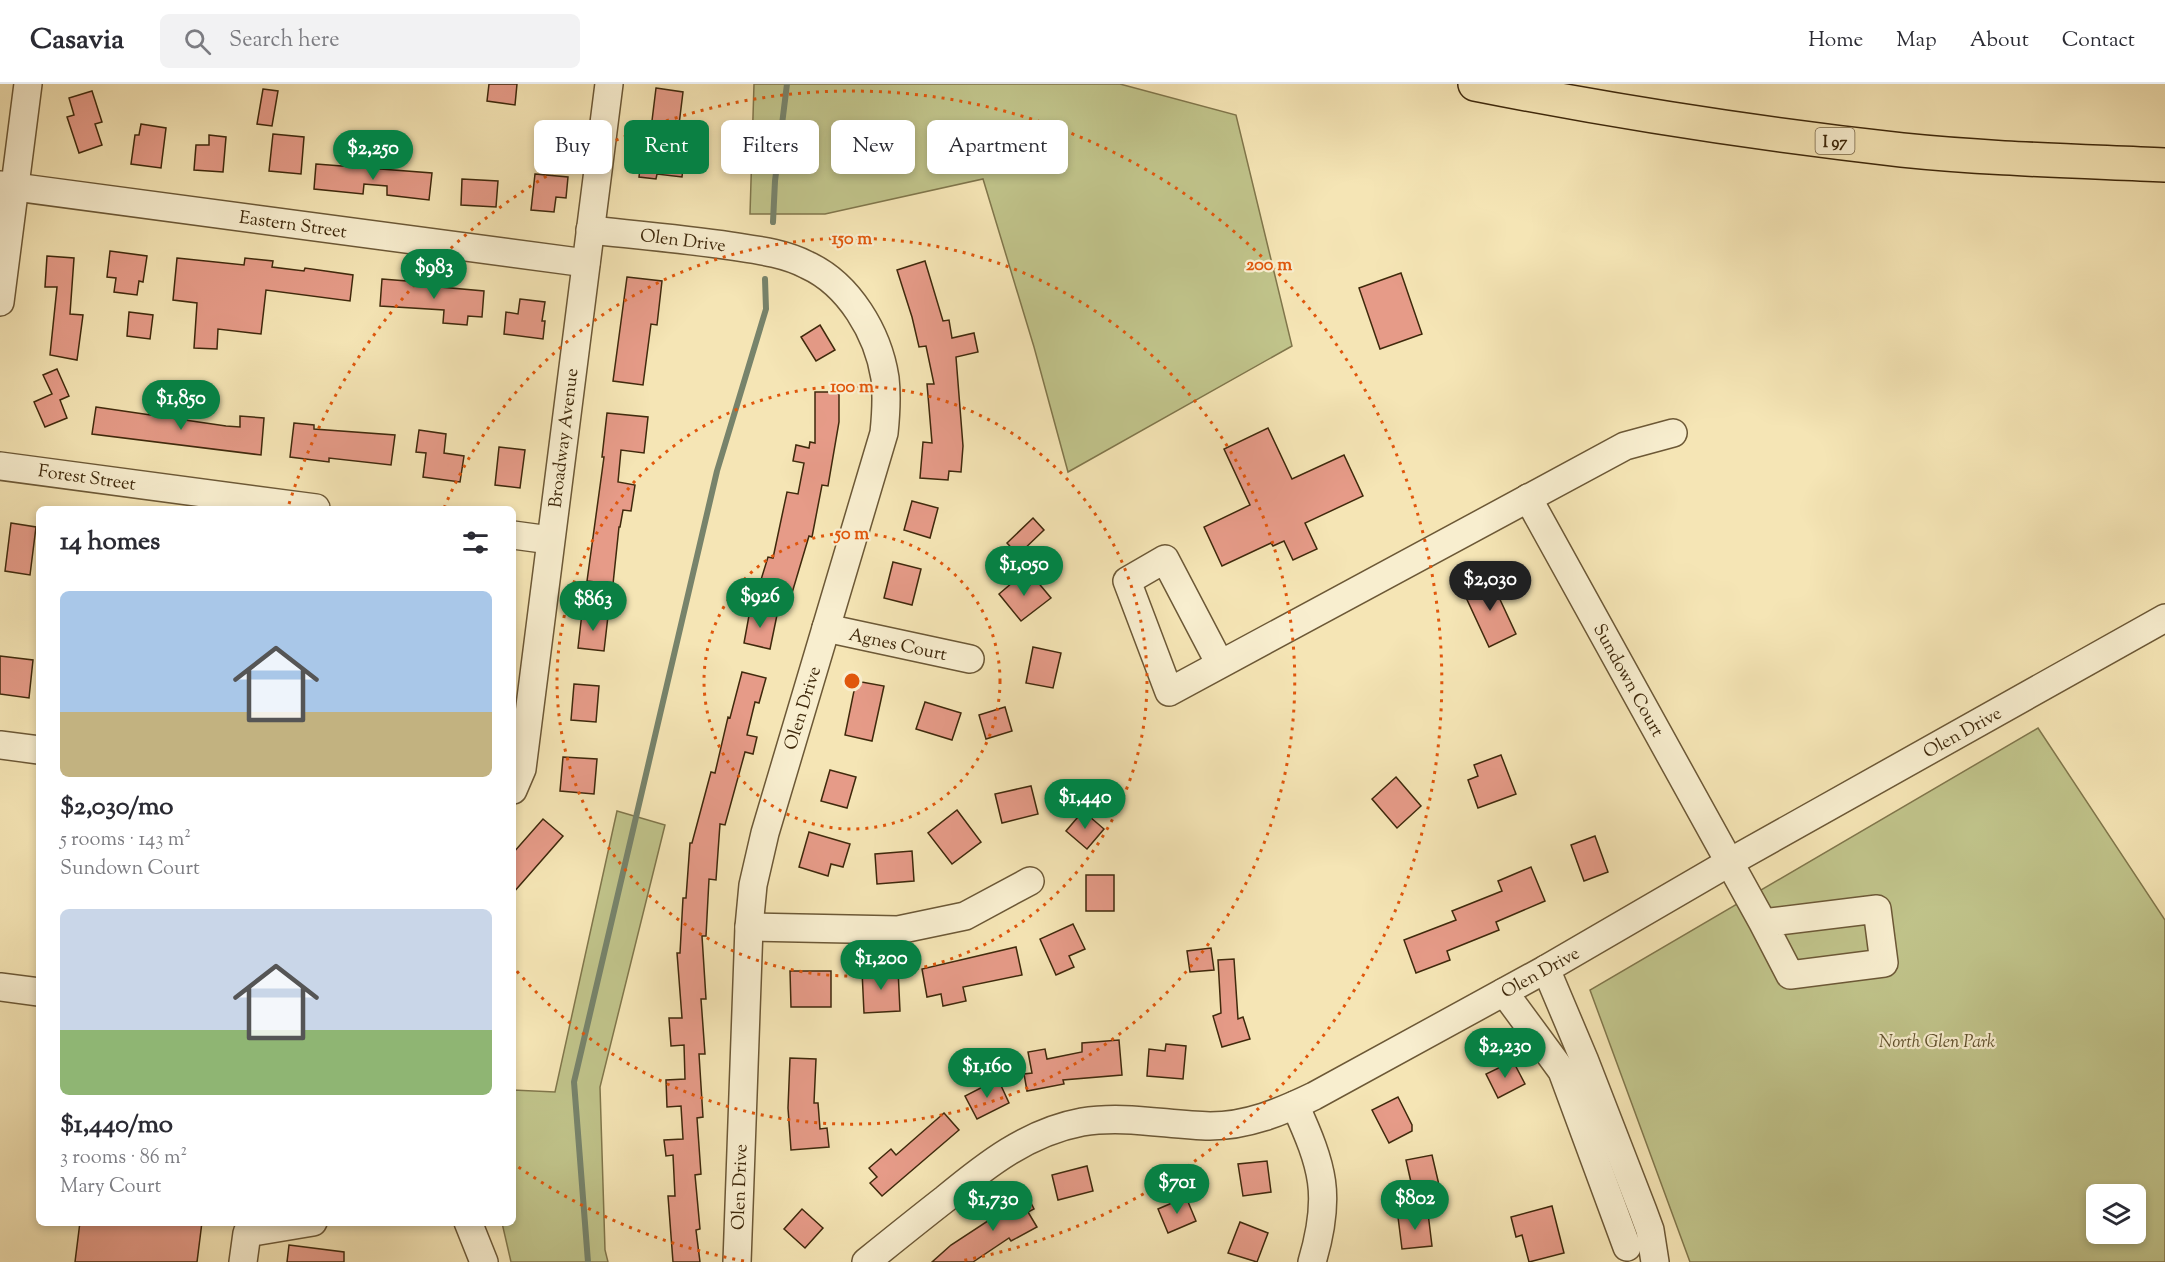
<!DOCTYPE html>
<html lang="en">
<head>
<meta charset="utf-8">
<style>
  :root { --surface:#fff; --page:#f2f2f3; --text:#2b2b33; --muted:#7c7c81; --line:#e1e1e2; --accent:#0b8043 }
  body { margin:0; font-family:"Sorts Mill Goudy",serif; background:var(--page); color:var(--text); height:100vh; display:flex; flex-direction:column; font-size:22px; white-space:nowrap }
  * { box-sizing:border-box; margin:0 }
  p { font-size:20px; color:var(--muted) }
  .icon { flex:none; width:33px; height:33px; fill:none; stroke:currentColor; stroke-width:2; stroke-linecap:round; stroke-linejoin:round }
  .map { position:relative; flex:1; overflow:hidden }
  .side { position:absolute; left:36px; top:422px; width:480px; height:720px; display:flex; flex-direction:column; background:var(--surface); border-radius:9px; box-shadow:0 3px 9px #0003 }
  .side>* { flex:none }
  .hud { position:absolute; left:534px; top:36px; width:570px; height:54px; display:flex; gap:12px }
  .tools { position:absolute; left:2086px; top:1100px; display:grid; gap:12px }
  .tools a { display:grid; place-items:center; width:60px; height:60px; border-radius:9px; background:var(--surface); box-shadow:0 3px 9px #0003; font-size:30px }
  .price { position:absolute; translate:-50% -51px; padding:0 14px; border-radius:21px; background:var(--accent); color:#fff; font-size:20px; line-height:39px; filter:drop-shadow(0 2px 3px #0008) }
  .price::after { content:''; position:absolute; left:50%; top:36px; width:18px; height:14px; margin-left:-9px; background:inherit; clip-path:polygon(0 0,100% 0,50% 100%) }
  .price.current { background:#222; color:#fff }
  ul { padding:0; list-style:none }
  li { display:grid; align-content:center; gap:12px; height:318px; padding:0 24px }
  li span { display:grid; place-items:center; height:186px; border-radius:9px; color:#555 }
  li>.icon { margin-inline-start:auto }
  span .icon { width:108px; height:108px; fill:#fffc; stroke-width:1 }
  li b { font-size:26px }
  h2 { display:flex; justify-content:space-between; align-items:center; height:72px; padding:0 24px; font-size:26px }
  .pill { padding:0 21px; border-radius:9px; background:var(--surface); box-shadow:0 3px 9px #0003; font-size:21px; line-height:54px }
  .pill.current { background:var(--accent); color:#fff }
  header { display:flex; align-items:center; gap:36px; box-sizing:border-box; height:84px; padding:0 30px; background:var(--surface); border-bottom:2px solid var(--line) }
  header strong { font-size:28px }
  nav { display:flex; gap:33px; margin-inline-start:auto; font-size:21px }
  .search { width:420px; height:54px; background:var(--page); display:flex; align-items:center; gap:15px; box-sizing:border-box; padding:0 21px; border-radius:9px; color:var(--muted); font-size:22px }
  .map>svg:first-child { display:block }
  .green { fill:#c0c38a; stroke:#80764b; stroke-width:1.5; fill-rule:evenodd }
  .lines { fill:none; stroke-linecap:round; stroke-linejoin:round }
  .stream { stroke:#77836b; stroke-width:6 }
  .building { fill:#e69b88; stroke:#3f290c; stroke-width:1.5 }
  .minor-casing { stroke:#6c5836; stroke-width:30 }
  .highway-casing { stroke:#3f290c; stroke-width:36 }
  .minor { stroke:#f8eecf; stroke-width:27 }
  .highway { stroke:#f5e5b5; stroke-width:33 }
  .ring { fill:none; stroke:#e0570c; stroke-width:3; stroke-dasharray:3 6 }
  .labels { text-anchor:middle; stroke-width:4.5; stroke-linejoin:round; paint-order:stroke }
  .shield { fill:#f8eecf; stroke:#766446; stroke-width:1.5 }
  .shield-label { font-size:16px; font-weight:bold; fill:#3f290c }
  .street-label { font-size:18px; fill:#3f290c; stroke:#f8eecf }
  .park-label { font-size:18px; font-style:italic; fill:#5f502c; stroke:#f8eecf }
  .centre { fill:#e0570c; stroke:#f8eecf; stroke-width:3 }
  .ring-label { font-size:18px; text-anchor:middle; font-weight:bold; fill:#e0570c; stroke:#f8eecf; stroke-width:4.5; stroke-linejoin:round; paint-order:stroke }
</style>
</head>
<body>
<header>
<strong>Casavia</strong>
<div class="search"><svg class="icon" aria-label="search" viewBox="0 0 24 24"><circle cx="10" cy="10" r="6"/><path d="M15 15l6 6"/></svg>Search here</div>
<nav><a>Home</a><a>Map</a><a>About</a><a>Contact</a></nav>
</header>
<div class="map">
<svg width="2165" height="1178" viewBox="0 0 2165 1178">
  <rect width="100%" height="100%" fill="#f5e5b5"/>
  <filter id="stains"><feTurbulence type="fractalNoise" baseFrequency=".00333" numOctaves="4"/><feColorMatrix values="0 0 0 0 .2 0 0 0 0 .09 0 0 0 0 .02 0 0 0 .5 -.17"/></filter>
  <radialGradient id="worn" r=".72"><stop offset=".6" stop-color="#630" stop-opacity="0"/><stop offset="1" stop-color="#630" stop-opacity=".3"/></radialGradient>
  <g class="green">
    <path d="M754,0H1120L1236,31L1292,262L1068,388L1034,263L983,95L825,130H750Z"/>
    <path d="M2038,644L2165,836V1178H1690L1590,906ZM2097,1110H2136V1149H2097Z"/>
    <path d="M617,727L665,741L600,1003L605,1166L608,1178H511L502,1139L513,1138V1006L555,1008Z"/>
  </g>
  <g class="lines">
    <g class="stream">
      <path d="M773,138L775,97L787,0"/>
      <path d="M588,1178L574,998L717,387L766,225L765,195"/>
    </g>
  </g>
  <g class="building">
    <path d="M489,0H517L515,21L487,17Z"/>
    <path d="M656,4L683,8L677,57L686,58L682,93L657,90L656,95L639,93L644,53H650Z"/>
    <path d="M263,5L278,7L272,42L257,40Z"/>
    <path d="M92,7L102,38L95,40L102,61L79,69L67,33L74,31L69,14Z"/>
    <path d="M141,40L166,44L161,84L131,80L135,51H139Z"/>
    <path d="M273,50L304,53L301,90L269,87Z"/>
    <path d="M209,51L226,53L223,88L194,86L196,61H209Z"/>
    <path d="M316,80L432,89L429,116L387,111V102L364,100L363,110L314,105Z"/>
    <path d="M535,90L568,93L566,114L556,113L554,128L531,126Z"/>
    <path d="M462,95L498,97L496,123L461,121Z"/>
    <path d="M110,167L147,172L143,198L139,197L137,211L114,208L116,194L107,193Z"/>
    <path d="M47,172L74,174L70,230L83,231L77,276L50,271L57,203H45Z"/>
    <path d="M177,174L244,181L245,174L273,177L272,183L304,187L305,184L353,191L350,217L266,206L261,250L218,245L217,265L194,264L197,219L173,216Z"/>
    <path d="M925,177L943,237L949,236L952,254L974,249L978,268L956,273L963,362L961,388L949,387L948,396L920,394L923,358L932,359L927,300H934L926,262L919,263L912,233L897,186Z"/>
    <path d="M1401,189L1422,250L1380,265L1359,204Z"/>
    <path d="M627,193L662,197L657,241L651,240L643,301L613,297Z"/>
    <path d="M382,195L419,198L418,201L484,207L482,233L468,232L467,241L443,239L444,226L380,222Z"/>
    <path d="M520,215L545,218L542,237H545L543,255L504,250L506,228L518,230Z"/>
    <path d="M129,228L153,231L150,255L127,252Z"/>
    <path d="M820,241L835,266L816,277L801,253Z"/>
    <path d="M57,285L69,312L60,316L67,334L45,343L34,318L52,310L43,291Z"/>
    <path d="M815,308H839V338L828,402L822,401L812,453L809,452L792,509L760,499L768,473L773,474L787,408L798,410L804,379L793,377L796,361L809,364L810,358L815,359Z"/>
    <path d="M96,323L226,342L240,343V332L264,334L261,371L92,350Z"/>
    <path d="M607,329L648,333L644,369L621,366L618,398L635,401L631,427L623,426L620,443H619L613,500L587,497L604,373H602Z"/>
    <path d="M294,339L314,341V345L395,351L391,381L329,374V378L290,373Z"/>
    <path d="M1268,344L1292,395L1344,371L1363,412L1305,439L1317,465L1293,476L1284,457L1273,462L1271,459L1222,482L1204,443L1250,421L1224,365Z"/>
    <path d="M419,346L446,350L444,369L464,372L460,398L423,393L426,369L416,368Z"/>
    <path d="M499,363L525,366L520,404L495,401Z"/>
    <path d="M912,417L938,424L930,454L904,446Z"/>
    <path d="M1033,434L1044,446L1018,471L1007,459Z"/>
    <path d="M11,439L36,443L30,491L5,487Z"/>
    <path d="M893,478L921,485L912,521L884,514Z"/>
    <path d="M1020,492L1029,502L1036,496L1051,514L1021,537L999,510Z"/>
    <path d="M1490,494L1516,550L1489,563L1463,507Z"/>
    <path d="M750,526L777,531L770,565L744,559Z"/>
    <path d="M582,529L608,532L604,567L578,564Z"/>
    <path d="M1033,563L1061,569L1053,604L1026,599Z"/>
    <path d="M0,572L33,576L29,614L0,610Z"/>
    <path d="M742,588L766,594L759,619L755,618L747,651L757,653L753,670L745,668L725,741L720,740L716,796L709,795L706,852H702L706,915H701L705,970H699L703,1033L697,1034L701,1090L695,1091L700,1145L696,1146L700,1178H673L668,1112H675L673,1071L666,1072L664,1056L683,1055L681,1022L667,1023L666,996L685,995L684,961L671,962L669,934H682L677,869H680L683,814H686L690,759H692L711,688L715,689L728,633L730,634Z"/>
    <path d="M856,597L884,602L872,657L845,651Z"/>
    <path d="M574,600L599,602L596,638L571,636Z"/>
    <path d="M925,618L961,629L952,656L916,645Z"/>
    <path d="M1005,623L1012,647L986,655L979,631Z"/>
    <path d="M1501,671L1516,710L1478,724L1468,696L1478,692L1474,681Z"/>
    <path d="M563,673L597,675L594,710L560,707Z"/>
    <path d="M830,686L856,693L847,724L821,717Z"/>
    <path d="M1396,693L1421,722L1397,744L1372,715Z"/>
    <path d="M1031,702L1038,730L1002,739L995,710Z"/>
    <path d="M957,726L981,758L952,780L928,749Z"/>
    <path d="M1083,727L1104,745L1087,765L1066,747Z"/>
    <path d="M543,735L563,752L513,809V769Z"/>
    <path d="M809,748L850,760L843,783L831,780L828,792L799,783Z"/>
    <path d="M1595,752L1608,788L1584,797L1571,761Z"/>
    <path d="M912,767L914,797L877,800L875,770Z"/>
    <path d="M1531,783L1545,817L1496,838L1499,846L1447,867L1450,876L1416,889L1404,856L1456,836L1452,827L1502,807L1498,797Z"/>
    <rect x="1086" y="791" width="28" height="36"/>
    <path d="M1073,840L1085,865L1069,872L1074,883L1056,891L1040,855Z"/>
    <path d="M1016,863L1022,891L963,903L966,917L943,922L941,910L927,913L922,885Z"/>
    <path d="M1211,864L1214,886L1190,888L1187,867Z"/>
    <path d="M1234,875L1238,935L1243,933L1250,955L1222,963L1213,932L1221,929L1218,876Z"/>
    <path d="M898,885L900,927L864,929L862,887Z"/>
    <path d="M790,887H831V923H791Z"/>
    <path d="M1119,956L1122,991L1063,996L1064,1000L1027,1007L1024,990L1032,989L1028,968L1045,965L1047,975L1082,968V959Z"/>
    <path d="M1166,960L1186,962L1183,995L1147,992L1149,965L1165,967Z"/>
    <path d="M790,974L816,975L814,1019H818L820,1045L827,1044L829,1063L791,1066L788,1024Z"/>
    <path d="M1513,977L1525,1000L1498,1014L1486,990Z"/>
    <path d="M998,995L1009,1019L977,1035L965,1012Z"/>
    <path d="M1398,1013L1412,1041V1047L1389,1059L1372,1026Z"/>
    <path d="M944,1029L959,1046L882,1112L870,1099L877,1093L869,1084L891,1065L896,1071Z"/>
    <path d="M1432,1071L1439,1101L1413,1107L1406,1076Z"/>
    <path d="M1267,1077L1271,1108L1243,1112L1238,1080Z"/>
    <path d="M1087,1082L1093,1107L1058,1116L1052,1091Z"/>
    <path d="M1026,1109L1034,1125L1028,1128L1037,1143L1011,1157L1009,1154L973,1178H932L951,1161L997,1131L994,1126Z"/>
    <path d="M1186,1113L1196,1137L1168,1149L1158,1125Z"/>
    <path d="M1552,1122L1564,1169L1529,1178L1522,1151L1516,1153L1511,1133Z"/>
    <path d="M802,1125L823,1144L805,1164L784,1145Z"/>
    <path d="M1428,1129L1432,1162L1402,1165L1398,1133Z"/>
    <path d="M80,1138H202L197,1178H75Z"/>
    <path d="M1240,1138L1268,1149L1257,1178L1228,1169Z"/>
    <path d="M289,1161L344,1168V1178H287Z"/>
  </g>
  <g class="lines">
    <g class="minor-casing">
      <g id="minor">
        <path d="M0,101L586,179"/>
        <path d="M590,146C637,151 684,155 731,162C757,166 784,169 807,181C849,200 878,249 885,294C887,312 886,330 884,349L765,749L753,801L749,843L737,1178"/>
        <path d="M0,218L28,0"/>
        <path d="M0,382L316,424"/>
        <path d="M1528,414L1763,839L1877,825L1884,879L1790,891L1763,839"/>
        <path d="M513,451L550,456"/>
        <path d="M826,544L970,575"/>
        <path d="M1220,580L1165,475L1127,497L1169,608L1625,362L1673,349"/>
        <path d="M0,661L39,666"/>
        <path d="M513,706L522,685L609,0"/>
        <path d="M749,843L898,846L965,832L1030,797"/>
        <path d="M1546,885L1584,975L1643,1127L1650,1146L1655,1178"/>
        <path d="M0,903L39,908"/>
        <path d="M1504,908L1562,987L1627,1163"/>
        <path d="M1295,1021C1323,1083 1332,1111 1312,1178"/>
        <path d="M468,1138L484,1178"/>
        <path d="M243,1178L247,1149L313,1138"/>
        <path d="M866,1178C892,1157 918,1136 945,1115C986,1081 1028,1048 1082,1038C1125,1031 1167,1041 1210,1042C1247,1042 1281,1028 1314,1012L1546,885L1730,778L2165,534"/>
      </g>
    </g>
    <g class="highway-casing">
      <path id="highway" d="M1475,0C1616,28 1759,50 1902,66C1989,75 2077,77 2165,81"/>
    </g>
    <use href="#minor" class="minor"/>
    <use href="#highway" class="highway"/>
  </g>
  <g class="ring">
    <circle cx="852" cy="597" r="148"/>
    <circle cx="852" cy="597" r="295"/>
    <path d="M444 424A443 443 0 1 1 515 885"/>
    <path d="M744 1177A590 590 0 0 1 514 1080M289 420A590 590 0 1 1 960 1177"/>
  </g>
  <g class="labels">
    <rect class="shield" x="1815.5" y="44" width="39" height="26" rx="4.5"/>
    <g class="shield-label">
      <text x="1835" y="63">I 97</text>
    </g>
    <g class="street-label">
      <text transform="translate(293 140) rotate(8)" y="6">Eastern Street</text>
      <text transform="translate(683 156) rotate(7)" y="6">Olen Drive</text>
      <text transform="translate(563 354) rotate(-83)" y="6">Broadway Avenue</text>
      <text transform="translate(87 393) rotate(8)" y="6">Forest Street</text>
      <text transform="translate(898 560) rotate(12)" y="6">Agnes Court</text>
      <text transform="translate(1629 596) rotate(61)" y="6">Sundown Court</text>
      <text transform="translate(802 624) rotate(-73)" y="6">Olen Drive</text>
      <text transform="translate(1962 648) rotate(-29)" y="6">Olen Drive</text>
      <text transform="translate(1540 888) rotate(-29)" y="6">Olen Drive</text>
      <text transform="translate(739 1103) rotate(-88)" y="6">Olen Drive</text>
    </g>
    <g class="park-label">
      <text x="1937" y="963">North Glen Park</text>
    </g>
  </g>
  <circle cx="852" cy="597" r="9" class="centre"/>
  <g class="ring-label">
    <text x="852" y="160">150 m</text>
    <text x="1269" y="186">200 m</text>
    <text x="852" y="308">100 m</text>
    <text x="852" y="455">50 m</text>
  </g>
  <rect width="100%" height="100%" filter="url(#stains)"/>
  <rect width="100%" height="100%" fill="url(#worn)"/>
</svg>
<div class="tools">
<a><svg class="icon" aria-label="layers" viewBox="0 0 24 24"><path d="M12 4l9 5-9 5-9-5zM3 14l9 5 9-5"/></svg></a>
</div>
<b class="price" style="left:373px;top:97px">$2,250</b>
<b class="price" style="left:434px;top:216px">$983</b>
<b class="price" style="left:181px;top:347px">$1,850</b>
<b class="price" style="left:1024px;top:513px">$1,050</b>
<b class="price current" style="left:1490px;top:528px">$2,030</b>
<b class="price" style="left:760px;top:545px">$926</b>
<b class="price" style="left:593px;top:548px">$863</b>
<b class="price" style="left:1085px;top:746px">$1,440</b>
<b class="price" style="left:881px;top:907px">$1,200</b>
<b class="price" style="left:1505px;top:995px">$2,230</b>
<b class="price" style="left:987px;top:1015px">$1,160</b>
<b class="price" style="left:1177px;top:1131px">$701</b>
<b class="price" style="left:1415px;top:1147px">$802</b>
<b class="price" style="left:993px;top:1148px">$1,730</b>
<div class="hud">
<a class="pill">Buy</a>
<a class="pill current">Rent</a>
<a class="pill">Filters</a>
<a class="pill">New</a>
<a class="pill">Apartment</a>
</div>
<section class="side">
<h2>14 homes<svg class="icon" aria-label="filters" viewBox="0 0 24 24"><path d="M4 7h16M4 17h16"/><circle cx="9" cy="7" r="2"/><circle cx="15" cy="17" r="2"/></svg></h2>
<ul>
<li><span style="background:linear-gradient(#a9c7e8 65%,#c2b280 0)"><svg class="icon" aria-label="home" viewBox="0 0 24 24"><path d="M3 11l9-7 9 7M6 9v11h12V9"/></svg></span><div><b>$2,030/mo</b><p>5 rooms · 143 m²</p><p>Sundown Court</p></div></li>
<li><span style="background:linear-gradient(#c9d6e8 65%,#8fb573 0)"><svg class="icon" aria-label="home" viewBox="0 0 24 24"><path d="M3 11l9-7 9 7M6 9v11h12V9"/></svg></span><div><b>$1,440/mo</b><p>3 rooms · 86 m²</p><p>Mary Court</p></div></li>
</ul>
</section>
</div>
</body>
</html>
